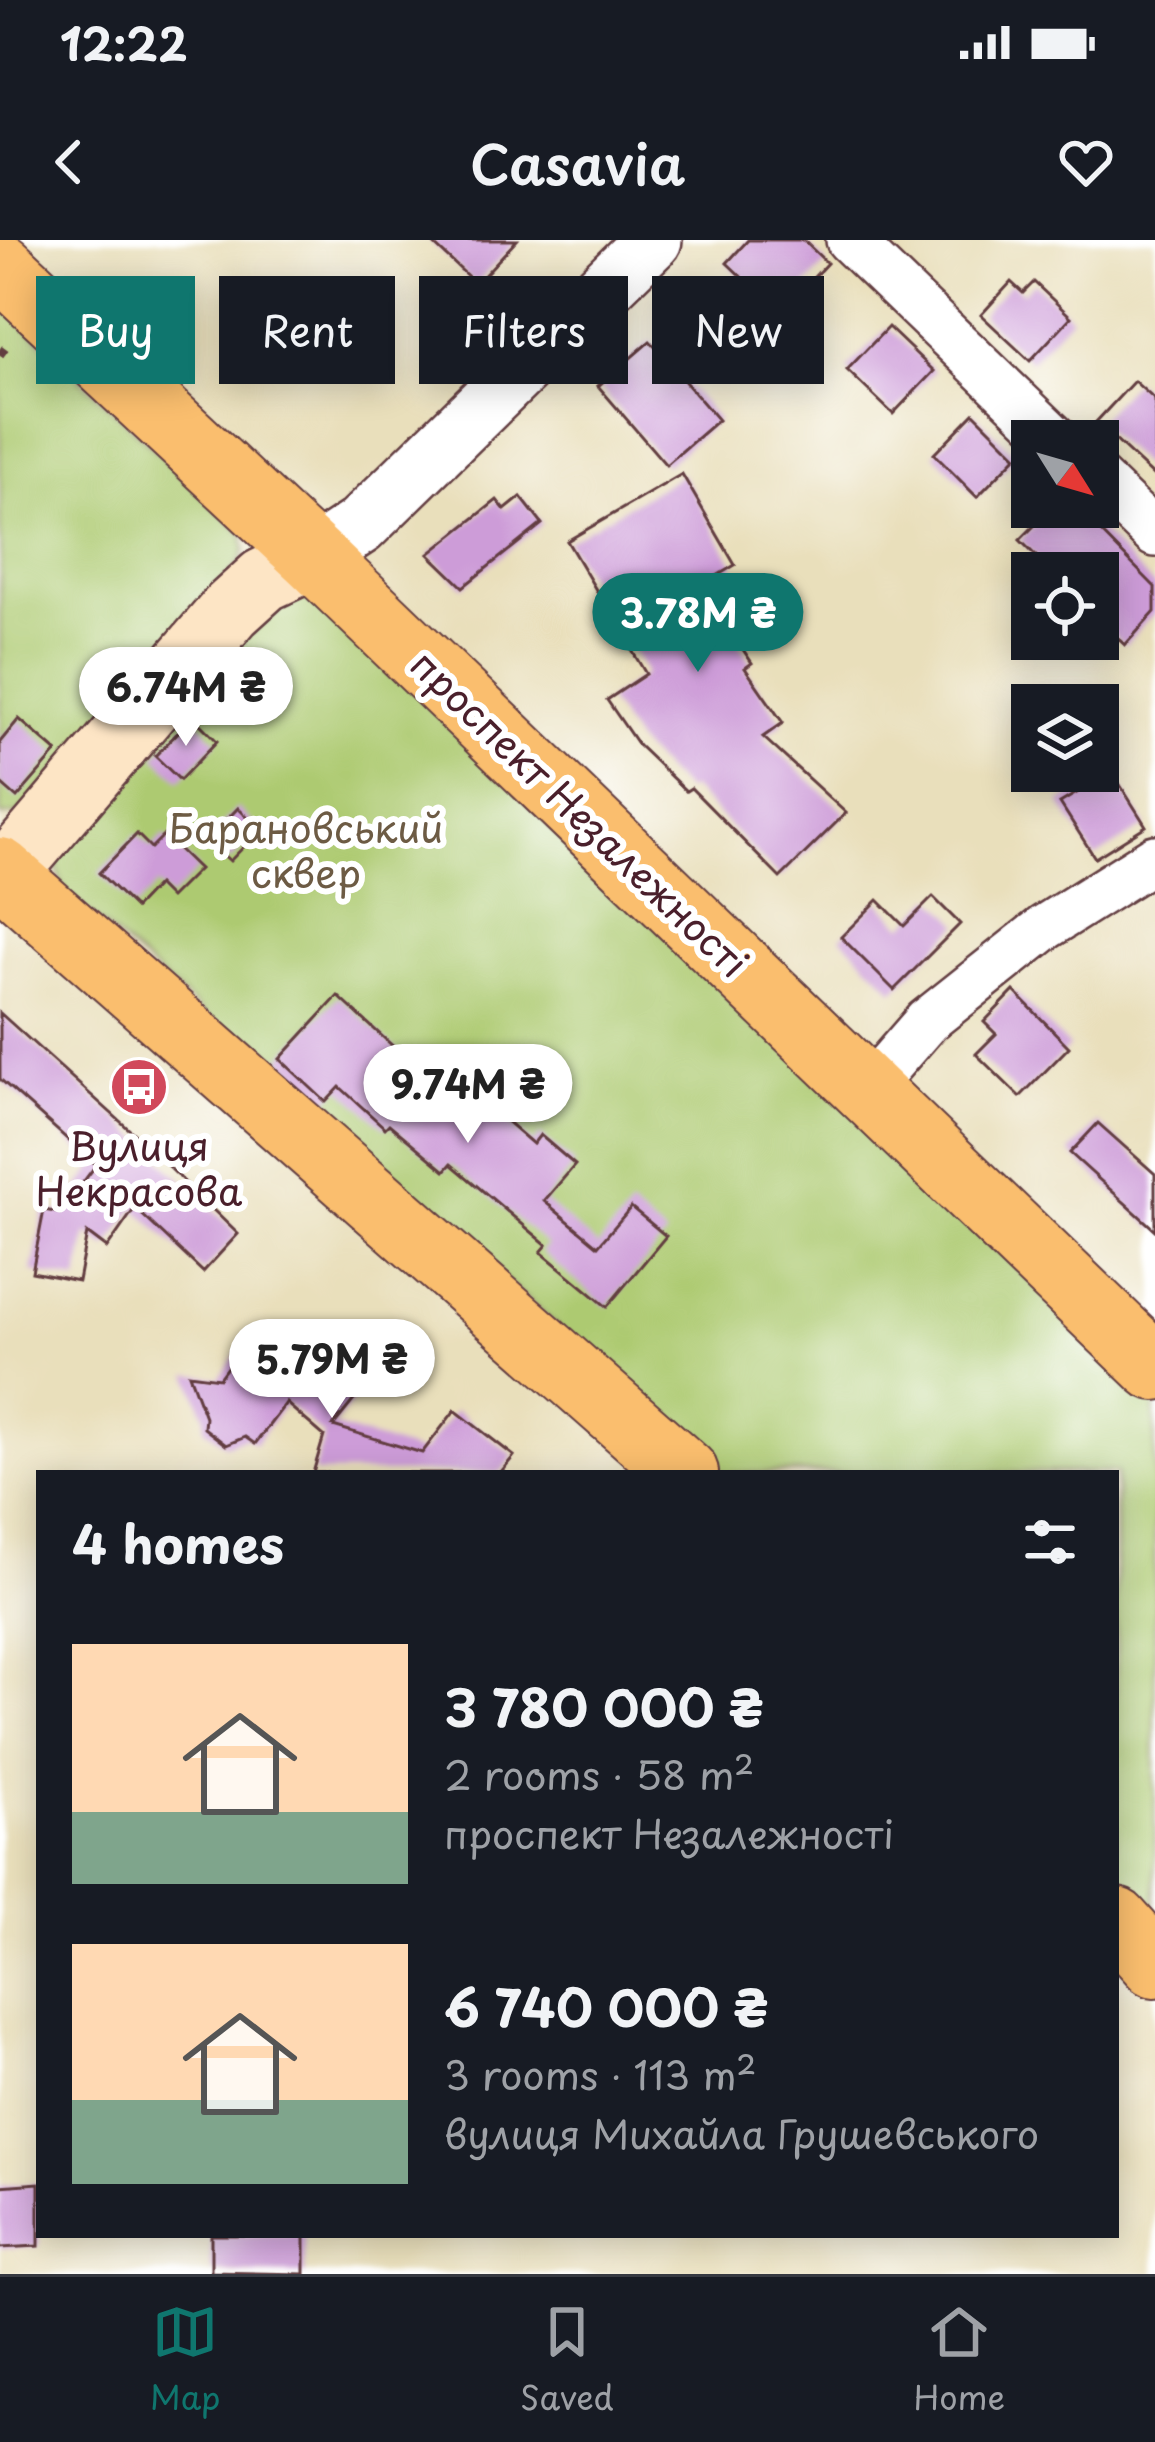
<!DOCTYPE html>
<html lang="en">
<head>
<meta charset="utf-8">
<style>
  :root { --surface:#171b24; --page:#20242c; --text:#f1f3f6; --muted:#9ea1a6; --line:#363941; --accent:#0f766e }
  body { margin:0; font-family:"Playpen Sans",sans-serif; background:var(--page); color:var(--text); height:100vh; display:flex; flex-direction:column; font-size:45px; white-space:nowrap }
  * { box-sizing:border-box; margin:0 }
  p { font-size:39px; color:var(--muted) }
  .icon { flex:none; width:66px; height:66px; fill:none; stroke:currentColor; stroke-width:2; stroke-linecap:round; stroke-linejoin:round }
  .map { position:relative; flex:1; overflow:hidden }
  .side { position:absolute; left:36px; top:1230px; width:1083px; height:768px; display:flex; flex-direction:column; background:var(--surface); border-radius:0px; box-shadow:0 6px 30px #0003 }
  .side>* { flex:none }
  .top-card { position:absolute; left:36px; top:36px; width:1083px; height:108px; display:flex; gap:24px }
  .needle { width:78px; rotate:127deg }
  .tools { position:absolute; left:1011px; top:180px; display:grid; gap:24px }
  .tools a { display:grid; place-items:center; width:108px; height:108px; border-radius:0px; background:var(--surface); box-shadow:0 6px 30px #0003; font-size:60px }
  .price { position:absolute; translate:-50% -102px; padding:0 27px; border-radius:42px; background:#fff; color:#222; font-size:39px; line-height:78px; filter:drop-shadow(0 3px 6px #0008) }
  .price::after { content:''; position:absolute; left:50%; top:72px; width:36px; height:27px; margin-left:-18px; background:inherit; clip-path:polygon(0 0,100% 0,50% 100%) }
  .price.on { background:var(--accent); color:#fff }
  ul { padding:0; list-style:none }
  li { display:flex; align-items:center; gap:36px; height:300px; padding:0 36px }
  li span { display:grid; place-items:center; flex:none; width:336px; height:240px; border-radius:0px; color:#555 }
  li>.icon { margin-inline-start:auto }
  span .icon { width:144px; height:144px; fill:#fffc; stroke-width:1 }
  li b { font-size:51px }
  h2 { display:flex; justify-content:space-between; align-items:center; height:144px; padding:0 36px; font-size:51px }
  .tag { padding:0 42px; border-radius:0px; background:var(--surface); box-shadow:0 6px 30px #0003; font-size:42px; line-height:108px }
  .tag.on { background:var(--accent); color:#fff }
  .status { display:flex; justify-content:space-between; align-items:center; height:84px; padding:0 60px; background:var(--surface); direction:ltr }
  .status svg { height:33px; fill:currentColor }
  header { display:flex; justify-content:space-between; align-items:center; height:156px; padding:0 36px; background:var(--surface); font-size:54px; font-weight:600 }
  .dock { display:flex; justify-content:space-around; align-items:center; height:168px; border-top:3px solid var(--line); background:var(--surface); font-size:33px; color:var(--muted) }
  .dock a { display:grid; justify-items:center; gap:6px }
  .dock .on { color:var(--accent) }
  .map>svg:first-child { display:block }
  .green { fill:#adca71; stroke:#7c744e; stroke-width:3 }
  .building { fill:#cd9cd8 }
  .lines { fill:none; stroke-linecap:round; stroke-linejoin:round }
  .minor-casing { stroke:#623c41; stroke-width:50 }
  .tertiary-casing { stroke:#623c41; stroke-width:62 }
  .secondary-casing { stroke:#623c41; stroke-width:68 }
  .primary-casing { stroke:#623c41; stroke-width:70 }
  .path { stroke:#623c41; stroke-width:8; stroke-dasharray:9 9; stroke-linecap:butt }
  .minor { stroke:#fff; stroke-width:45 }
  .tertiary { stroke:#fff; stroke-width:57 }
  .secondary { stroke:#fde5c5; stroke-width:63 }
  .primary { stroke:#fabe6e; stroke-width:66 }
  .labels { text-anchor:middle; stroke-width:12; stroke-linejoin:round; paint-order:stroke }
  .street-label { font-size:39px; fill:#4a1f2b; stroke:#fff }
  .park-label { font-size:39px; fill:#6d5b44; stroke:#fff }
  .poi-label { font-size:39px; fill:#4a1f2b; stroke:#fff }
</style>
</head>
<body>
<div class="status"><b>12:22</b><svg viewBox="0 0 49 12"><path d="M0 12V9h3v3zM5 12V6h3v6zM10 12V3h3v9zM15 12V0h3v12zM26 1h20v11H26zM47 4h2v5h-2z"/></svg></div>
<header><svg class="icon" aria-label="back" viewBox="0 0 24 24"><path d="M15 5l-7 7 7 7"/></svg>Casavia<svg class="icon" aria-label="heart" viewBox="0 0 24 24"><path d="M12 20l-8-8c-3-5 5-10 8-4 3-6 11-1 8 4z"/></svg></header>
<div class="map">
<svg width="1155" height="2034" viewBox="0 0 1155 2034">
  <rect width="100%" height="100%" fill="#fff"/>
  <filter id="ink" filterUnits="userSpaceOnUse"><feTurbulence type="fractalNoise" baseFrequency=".00833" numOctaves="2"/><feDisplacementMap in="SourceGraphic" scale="24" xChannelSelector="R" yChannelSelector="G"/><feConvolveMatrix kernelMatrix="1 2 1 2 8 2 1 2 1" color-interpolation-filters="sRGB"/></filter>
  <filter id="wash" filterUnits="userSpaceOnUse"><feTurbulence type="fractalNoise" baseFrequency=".004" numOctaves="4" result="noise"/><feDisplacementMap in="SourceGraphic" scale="48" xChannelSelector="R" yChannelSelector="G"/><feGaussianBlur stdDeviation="2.7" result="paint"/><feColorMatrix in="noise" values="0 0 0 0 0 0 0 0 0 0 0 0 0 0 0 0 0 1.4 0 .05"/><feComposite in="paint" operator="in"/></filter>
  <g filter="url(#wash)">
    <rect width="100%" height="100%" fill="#e9dfbb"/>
    <g class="green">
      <path d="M0,62L243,294L245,309L241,321L19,574L0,576Z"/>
      <path d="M292,354L311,359L335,375L1155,1159V1686L1116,1642V1233H724L64,651L55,622L269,364Z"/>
    </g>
    <g id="blocks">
      <g class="building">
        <path d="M429,0H517L476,44Z"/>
        <path d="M748,0H803L827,23L790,63L775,50L766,60L727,23Z"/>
        <path d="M1011,42L1023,53L1034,42L1071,77L1030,121L981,75Z"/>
        <path d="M888,87L934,131L893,174L847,130Z"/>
        <path d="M650,101L718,180L666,225L598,146Z"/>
        <path d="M1134,141L1155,160V237L1096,182Z"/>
        <path d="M974,173L1017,216L977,257L934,214Z"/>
        <path d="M682,234L735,325L700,346L752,423L745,428L783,483L763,497L846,573L780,638L691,548L686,551L638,505L607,460L646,434L567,301Z"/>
        <path d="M521,257L542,284L463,347L429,314L497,260L505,270Z"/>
        <path d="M1053,267H1076L1155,347V372L1125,405L1098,380V333H1053L1020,300Z"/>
        <path d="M193,477L217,501L180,540L155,516Z"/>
        <path d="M19,479L57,512L17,558L0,543V502Z"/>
        <path d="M1112,532L1146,586L1095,618L1060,563Z"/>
        <path d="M238,568L260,590L230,621L207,600Z"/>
        <path d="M137,594L151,608L164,595L199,629L170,658L157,645L135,668L99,633Z"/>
        <path d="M933,657L960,684L894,750L841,697L878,660L904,686Z"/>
        <path d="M1014,751L1069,807L1020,857L976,814L996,794L984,782Z"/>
        <path d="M338,756L408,820L403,825L452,869L469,849L533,904L540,895L575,925L544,961L598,1006L631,967L666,996L607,1067L541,1012L547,1005L451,924L445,931L389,884L385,888L340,847L326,862L280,819Z"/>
        <path d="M0,773L141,900L238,994L203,1032L135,968L107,1008L87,993L78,1041L32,1032L44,970L60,973L96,925L0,839Z"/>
        <path d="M1098,883L1155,934V990L1070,913Z"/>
        <path d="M281,1105L327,1141L333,1134L358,1155L333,1186L422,1213L455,1170L514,1216L500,1233H313L324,1196L286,1163L255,1204L245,1197L226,1205L204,1188L205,1177L189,1134L219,1138L240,1110L264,1129Z"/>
        <path d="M39,1943V2006L0,2008V1946Z"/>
        <path d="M211,1995H305V2034L211,2032Z"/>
      </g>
    </g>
  </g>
  <g filter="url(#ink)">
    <use href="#blocks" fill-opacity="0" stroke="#623c41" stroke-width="3"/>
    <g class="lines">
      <g class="minor-casing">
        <g id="minor">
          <path d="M849,0L1058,201"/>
          <path d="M1098,239L1155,294"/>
          <path d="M867,850L927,781L1044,688L1155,618"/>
        </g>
      </g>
      <g class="tertiary-casing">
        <path id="tertiary" d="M313,317L360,286L653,0"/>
      </g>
      <g class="secondary-casing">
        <path id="secondary" d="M0,640L231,370L264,340L313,317"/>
      </g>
      <g class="primary-casing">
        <g id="primary">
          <path d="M0,25L313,317L1155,1127"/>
          <path d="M0,631L685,1233"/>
          <path d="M1116,1681L1155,1724"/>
        </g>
      </g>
      <path class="path" d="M0,115L10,101"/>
      <use href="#minor" class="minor"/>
      <use href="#tertiary" class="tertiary"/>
      <use href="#secondary" class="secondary"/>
      <use href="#primary" class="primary"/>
    </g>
  </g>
  <defs>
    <g id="bus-disc" transform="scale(3)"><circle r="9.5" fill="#d1495b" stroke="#fff"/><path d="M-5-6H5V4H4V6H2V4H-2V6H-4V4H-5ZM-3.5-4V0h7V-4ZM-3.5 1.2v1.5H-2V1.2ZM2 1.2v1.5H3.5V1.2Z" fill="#fff"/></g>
  </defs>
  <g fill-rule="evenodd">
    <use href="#bus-disc" x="139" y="847"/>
  </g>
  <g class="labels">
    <g class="street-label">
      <text transform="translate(579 574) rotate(44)" y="14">проспект Незалежності</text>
    </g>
    <g class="park-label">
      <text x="306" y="603">Барановський<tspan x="306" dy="45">сквер</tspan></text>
    </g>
    <g class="poi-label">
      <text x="139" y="921">Вулиця<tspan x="139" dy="45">Некрасова</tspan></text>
    </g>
  </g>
</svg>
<div class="tools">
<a><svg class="needle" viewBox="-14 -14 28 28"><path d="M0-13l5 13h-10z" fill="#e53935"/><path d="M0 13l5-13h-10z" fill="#9ea1a6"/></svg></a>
<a><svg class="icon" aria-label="locate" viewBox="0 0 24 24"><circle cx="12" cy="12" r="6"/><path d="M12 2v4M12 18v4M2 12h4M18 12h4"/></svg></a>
<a><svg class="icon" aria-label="layers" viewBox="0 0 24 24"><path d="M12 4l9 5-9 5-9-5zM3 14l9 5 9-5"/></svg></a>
</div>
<b class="price on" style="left:698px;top:435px">3.78M ₴</b>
<b class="price" style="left:186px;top:509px">6.74M ₴</b>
<b class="price" style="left:468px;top:906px">9.74M ₴</b>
<b class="price" style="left:332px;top:1181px">5.79M ₴</b>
<div class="top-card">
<a class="tag on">Buy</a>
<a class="tag">Rent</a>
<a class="tag">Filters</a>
<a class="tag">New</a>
</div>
<section class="side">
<h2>4 homes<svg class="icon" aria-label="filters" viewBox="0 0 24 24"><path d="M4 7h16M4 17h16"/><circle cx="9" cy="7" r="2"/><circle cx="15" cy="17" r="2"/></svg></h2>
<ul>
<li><span style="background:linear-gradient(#ffd9b3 70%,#7fa58c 0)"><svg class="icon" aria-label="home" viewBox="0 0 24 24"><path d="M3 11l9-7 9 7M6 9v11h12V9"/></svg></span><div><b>3 780 000 ₴</b><p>2 rooms · 58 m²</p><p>проспект Незалежності</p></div></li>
<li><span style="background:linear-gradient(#ffd9b3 65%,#7fa58c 0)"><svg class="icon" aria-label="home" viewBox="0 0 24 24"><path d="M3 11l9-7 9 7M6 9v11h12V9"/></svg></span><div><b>6 740 000 ₴</b><p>3 rooms · 113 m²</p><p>вулиця Михайла Грушевського</p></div></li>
</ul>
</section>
</div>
<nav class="dock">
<a class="on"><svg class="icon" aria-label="map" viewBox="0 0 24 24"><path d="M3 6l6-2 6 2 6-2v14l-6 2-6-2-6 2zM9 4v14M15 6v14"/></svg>Map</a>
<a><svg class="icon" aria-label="saved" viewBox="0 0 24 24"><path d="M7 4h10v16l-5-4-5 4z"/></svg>Saved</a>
<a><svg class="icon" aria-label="home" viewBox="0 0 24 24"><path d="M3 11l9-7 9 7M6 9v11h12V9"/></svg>Home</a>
</nav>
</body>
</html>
